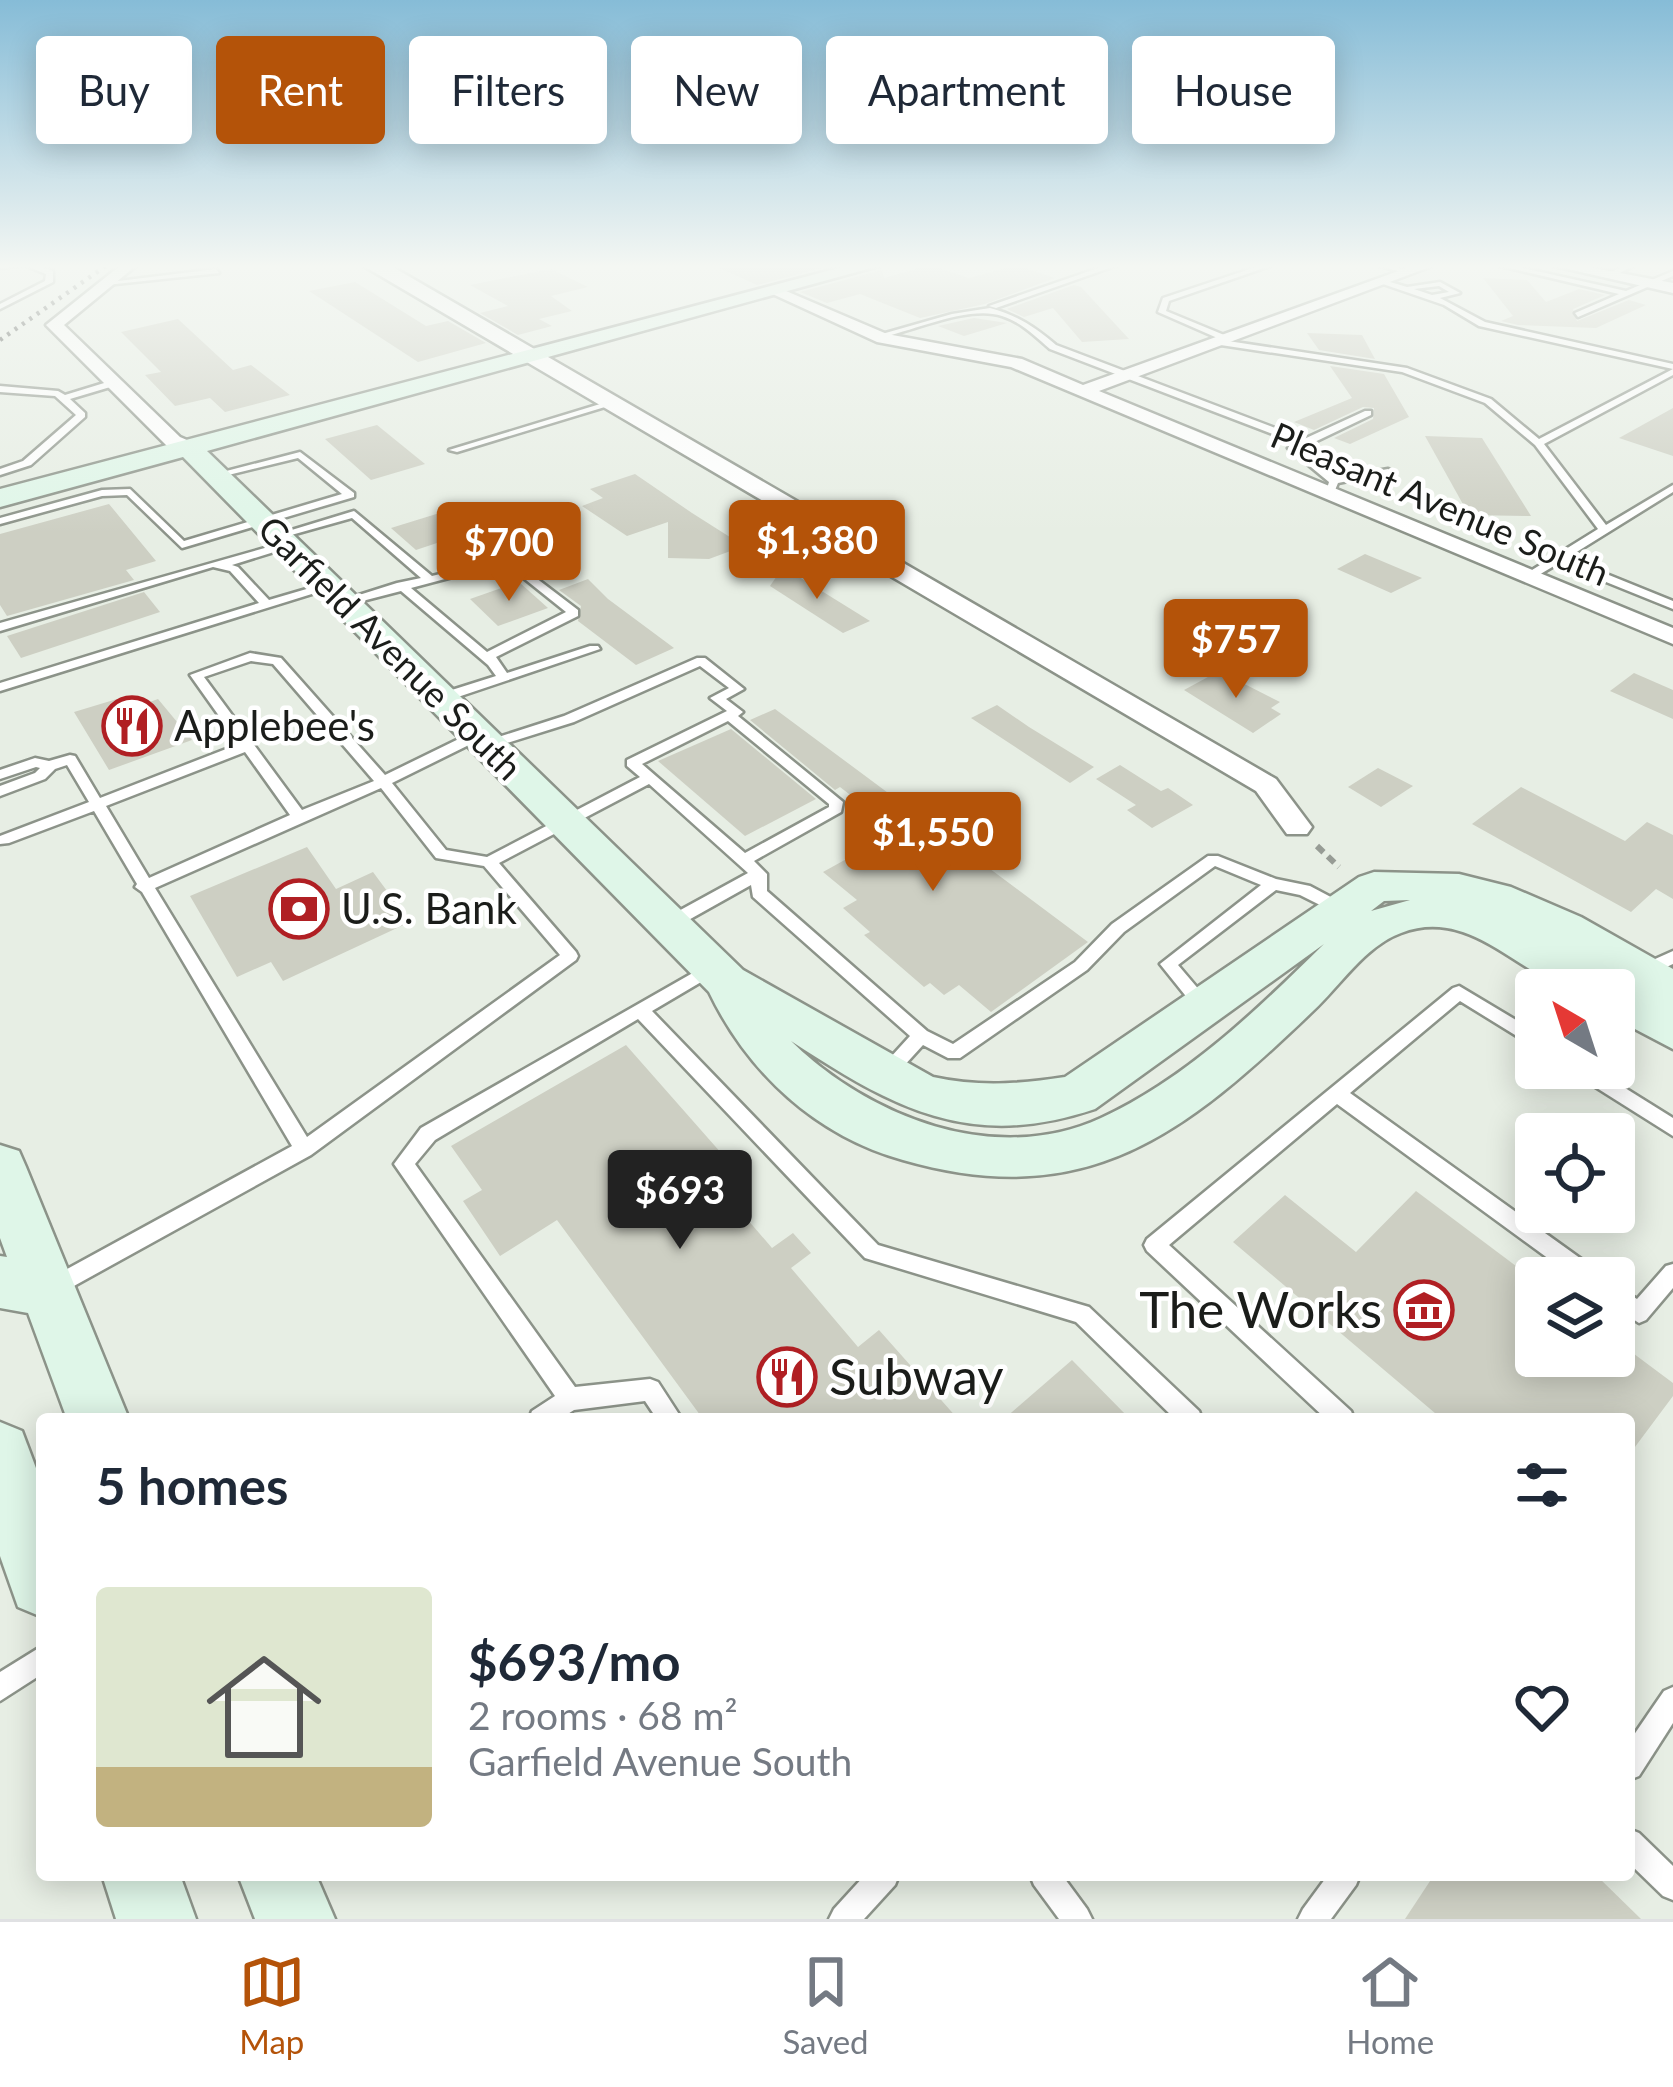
<!DOCTYPE html>
<html lang="en">
<head>
<meta charset="utf-8">
<style>
  :root { --surface:#fff; --page:#f6f6f7; --text:#1f2937; --muted:#747a83; --line:#e0e1e3; --accent:#b45309 }
  body { margin:0; font-family:Lato,sans-serif; background:var(--page); color:var(--text); height:100vh; display:flex; flex-direction:column; font-size:45px; white-space:nowrap }
  * { box-sizing:border-box; margin:0 }
  p { font-size:39px; color:var(--muted) }
  .icon { flex:none; width:66px; height:66px; fill:none; stroke:currentColor; stroke-width:2; stroke-linecap:round; stroke-linejoin:round }
  .map { position:relative; flex:1; overflow:hidden }
  .side { position:absolute; left:36px; top:1413px; width:1599px; height:468px; display:flex; flex-direction:column; background:var(--surface); border-radius:12px; box-shadow:0 6px 30px #0003 }
  .side>* { flex:none }
  .top-card { position:absolute; left:36px; top:36px; width:1602px; height:108px; display:flex; gap:24px }
  .needle { width:78px; rotate:321deg }
  .tools { position:absolute; left:1515px; top:969px; display:grid; gap:24px }
  .tools a { display:grid; place-items:center; width:120px; height:120px; border-radius:12px; background:var(--surface); box-shadow:0 6px 30px #0003; font-size:60px }
  .price { position:absolute; translate:-50% -102px; padding:0 27px; border-radius:12px; background:var(--accent); color:#fff; font-size:39px; line-height:78px; filter:drop-shadow(0 3px 6px #0008) }
  .price::after { content:''; position:absolute; left:50%; top:72px; width:36px; height:27px; margin-left:-18px; background:inherit; clip-path:polygon(0 0,100% 0,50% 100%) }
  .price.current { background:#222; color:#fff }
  ul { padding:0; list-style:none }
  li { display:flex; align-items:center; gap:36px; height:300px; padding:0 60px }
  li span { display:grid; place-items:center; flex:none; width:336px; height:240px; border-radius:12px; color:#555 }
  li>.icon { margin-inline-start:auto }
  span .icon { width:144px; height:144px; fill:#fffc; stroke-width:1 }
  li b { font-size:51px }
  h2 { display:flex; justify-content:space-between; align-items:center; height:144px; padding:0 60px; font-size:51px }
  .tag { padding:0 42px; border-radius:12px; background:var(--surface); box-shadow:0 6px 30px #0003; font-size:42px; line-height:108px }
  .tag.current { background:var(--accent); color:#fff }
  .tabs { display:flex; justify-content:space-around; align-items:center; height:168px; border-top:3px solid var(--line); background:var(--surface); font-size:33px; color:var(--muted) }
  .tabs a { display:grid; justify-items:center; gap:6px }
  .tabs .current { color:var(--accent) }
  .map>svg:first-child { display:block }
  .building { fill:#cdcfc3 }
  .lines { fill:none; stroke-linecap:round; stroke-linejoin:round }
  .lane-casing { stroke:#8c9389; stroke-width:5 }
  .street-casing { stroke:#8c9389; stroke-width:5 }
  .secondary-casing { stroke:#8c9389; stroke-width:5 }
  .path { stroke:#979c95; stroke-width:6; stroke-dasharray:9 6; stroke-linecap:butt }
  .lane { fill:#fff; fill-rule:evenodd }
  .street { fill:#fff; fill-rule:evenodd }
  .secondary { fill:#dff6e8; fill-rule:evenodd }
  .rail { stroke:#363935; stroke-width:4.5; stroke-dasharray:3 6; stroke-linecap:butt }
  .labels { text-anchor:middle; stroke-width:9; stroke-linejoin:round; paint-order:stroke }
  .far-street-label { font-size:36px; fill:#1b1d1a; stroke:#fff }
  .poi-label { font-size:42px; fill:#1b1d1a; stroke:#fff; text-anchor:start }
  .near-poi-label { font-size:51px; fill:#1b1d1a; stroke:#fff; text-anchor:end }
</style>
</head>
<body>
<div class="map">
<svg width="1673" height="1919" viewBox="0 0 1673 1919">
  <rect width="100%" height="100%" fill="#e7eee4"/>
  <g class="building">
    <path d="M713,265H833L757,285Z"/>
    <path d="M930,265L969,278L1016,265L1055,278L985,304L920,318L860,294L827,303L800,292L882,270L884,278Z"/>
    <path d="M551,269L588,287L551,296L572,311L539,319L552,326L518,335L480,313L508,306L470,285Z"/>
    <path d="M1483,278L1527,280L1546,302L1579,289L1605,295L1573,309L1577,321L1629,300L1646,305L1596,328L1518,325L1501,321L1513,316Z"/>
    <path d="M355,282L426,326L448,321L486,343L418,362L309,291Z"/>
    <path d="M1074,285L1081,287L1129,339L1082,342L1053,308L1024,317L1007,309Z"/>
    <path d="M974,318L1007,323L964,336L938,326Z"/>
    <path d="M178,319L233,370L251,365L290,395L225,412L210,398L175,406L145,375L161,372L121,332Z"/>
    <path d="M1307,333L1362,335L1375,359L1319,350Z"/>
    <path d="M1330,366L1384,374L1409,417L1350,444L1334,438L1373,419L1374,408L1363,407L1314,430L1294,422L1352,398Z"/>
    <path d="M1673,408V456L1619,438Z"/>
    <path d="M377,425L425,464L371,480L325,439Z"/>
    <path d="M1425,436L1482,438L1531,516L1469,515Z"/>
    <path d="M635,474L692,513L744,546L709,559L668,558V522L627,536L582,506L603,498L590,489Z"/>
    <path d="M109,504L156,561L126,570L134,580L7,616L0,605V534Z"/>
    <path d="M459,507L485,527L416,550L391,528Z"/>
    <path d="M1365,554L1422,578L1391,593L1337,569Z"/>
    <path d="M783,567L870,621L843,633L770,586Z"/>
    <path d="M588,579L608,599L674,648L636,665L578,621L581,606L559,590Z"/>
    <path d="M519,582L548,608L498,626L470,599Z"/>
    <path d="M144,592L160,612L21,658L7,636Z"/>
    <path d="M1219,671L1280,702L1271,708L1281,714L1253,733L1184,690Z"/>
    <path d="M1634,673L1673,690V719L1610,691Z"/>
    <path d="M117,699L127,710L158,699L192,740L109,770L74,712Z"/>
    <path d="M997,705L1029,727L1094,767L1070,783L971,718Z"/>
    <path d="M775,709L864,775L1088,942L991,1012L959,985L944,995L930,983L924,987L864,935L870,932L843,908L857,900L823,872L897,831L840,787L835,790L750,720Z"/>
    <path d="M731,729L816,799L745,836L658,761Z"/>
    <path d="M1120,765L1161,791L1168,788L1193,805L1152,828L1127,810L1136,805L1096,779Z"/>
    <path d="M1378,768L1413,786L1381,807L1348,787Z"/>
    <path d="M1521,787L1625,841L1647,822L1673,835V899L1656,889L1631,912L1472,824Z"/>
    <path d="M307,847L336,889L373,872L410,922L283,981L271,962L237,977L190,896Z"/>
    <path d="M626,1045L737,1171L717,1184L772,1248L793,1233L811,1253L791,1268L858,1347L879,1330L958,1419H703L557,1220L500,1256L463,1201L482,1190L451,1146Z"/>
    <path d="M1416,1191L1536,1281V1356H1614V1339L1673,1383V1396L1629,1455V1419H1442L1233,1242L1285,1195L1356,1252Z"/>
    <path d="M1072,1360L1130,1419H1004Z"/>
    <path d="M1434,1875H1596L1641,1919H1405Z"/>
  </g>
  <g class="lines">
    <g class="lane-casing">
      <g id="lane">
        <path d="M0,265H34L53,271V282L0,309V304L45,281L46,274L24,265L0,268Z"/>
        <path d="M1107,265H1118L996,308L989,306Z"/>
        <path d="M1262,265H1273L1169,301L1166,311L1229,337L1228,341L1407,368L1491,399L1539,439L1673,369L1479,326L1444,305L1380,283V279L1407,287L1440,282L1460,293L1440,298L1485,322L1673,364V375L1544,444L1606,525L1673,485V492L1567,558L1673,601V609L1559,563L1532,579H1524V575L1598,529L1535,445L1485,403L1402,372L1214,344V340H1222L1158,312L1163,298ZM1439,286L1449,292L1432,295L1414,289Z"/>
        <path d="M1377,265H1389L1412,272L1408,274Z"/>
        <path d="M1496,265H1509L1626,291L1673,271V276L1578,317L1575,313L1619,294Z"/>
        <path d="M1625,265H1635L1610,278L1603,276Z"/>
        <path d="M216,269L219,273L106,285L102,283Z"/>
        <path d="M990,308C1017,315 1035,327 1056,345L1304,439L1365,411H1371V415L1300,449L1336,478L1388,469L1393,472L1338,483L1333,495H1325L1329,482L1288,448L1296,443L1050,349C1035,336 1021,322 1002,316C968,305 914,331 879,338L875,336L952,314Z"/>
        <path d="M114,380L117,381V385L70,399L85,413V417L31,465L0,475V469L23,461L76,415L55,396L0,392V386L58,391L65,395Z"/>
        <path d="M610,401L618,403L457,452L449,450Z"/>
        <path d="M300,452L354,493V497L182,548L127,495L102,496L0,524V518L102,490L130,489L184,541L342,494L298,458L216,478L211,475Z"/>
        <path d="M354,511L432,576L460,569L519,565L578,610V616L496,657L507,673L590,646H598L600,649L446,701H436V695L496,676L488,665L401,591L343,606L337,602L397,583L421,578L352,518L277,539L272,536ZM516,572L566,612L487,652L411,588L460,575Z"/>
        <path d="M286,542L290,543V547L232,565L238,567L269,600L327,583L331,584V588L0,691V683L259,603L230,571L213,567L0,631V623Z"/>
        <path d="M250,653L281,658L385,775L473,732H483V738L392,783L446,850L487,857L640,777L627,766V760L727,711L710,698L729,688L700,666L574,722L488,749L483,748V742L564,716L697,658H705L744,689L726,699L743,712L738,716L843,802L841,812L754,861L767,874V891L927,1031L953,1044L1075,962L1112,924L1208,856H1218L1276,879L1310,886L1344,904L1346,908L1338,914L1300,895L1276,890L1178,965L1212,1005L1209,1010H1197L1160,964L1261,885L1215,866L1124,932L1087,970L960,1058H948L923,1045L891,1080L885,1082L879,1080L876,1075L879,1070L910,1036L753,897L751,885L676,927H664L662,923L664,919L748,873L649,784L499,863L576,952L578,956L576,960L311,1155L54,1297L47,1294L44,1287L47,1280L292,1146L142,892L135,887L137,884L94,811L9,843L0,844V836L89,802L67,765L55,769L45,779L0,796V786L35,773L40,768L36,767L0,779V770L35,758L49,761L70,755L75,756L100,798L239,744L190,675ZM251,661L273,664L374,781L302,810L204,677ZM728,721L829,804V807L745,853L642,764ZM245,752L290,815L149,878L106,806ZM381,788L436,858L484,866L560,955L307,1137L155,888Z"/>
        <path d="M1673,951V964L1647,976H1635L1633,972L1635,968Z"/>
        <path d="M712,962L718,964L720,968L718,972L652,1011L878,1245L1089,1307L1199,1411L1202,1419H1175L1076,1322L865,1258L638,1019L435,1140L415,1164L575,1387L650,1379L658,1382L682,1419H657L645,1401L574,1410L560,1419H529L532,1411L555,1396L394,1164L421,1128Z"/>
        <path d="M1459,986L1536,1032V1048L1460,1001L1350,1093L1598,1271L1601,1278H1575L1337,1104L1169,1245L1351,1411L1354,1419H1326L1147,1251L1144,1245L1147,1239L1453,988Z"/>
        <path d="M1570,1068H1593L1673,1118V1136L1573,1073Z"/>
        <path d="M1673,1264V1288L1646,1320L1639,1323L1614,1307V1285L1637,1299L1666,1266Z"/>
        <path d="M42,1646V1674L0,1701V1672Z"/>
        <path d="M1673,1687V1723L1639,1776L1629,1780V1742L1664,1691Z"/>
        <path d="M1629,1829L1639,1833L1673,1866V1900L1663,1896L1629,1863Z"/>
        <path d="M865,1875H899L895,1885L864,1919H829L834,1909Z"/>
        <path d="M1030,1875H1062L1087,1909L1092,1919H1059L1034,1885Z"/>
        <path d="M1328,1875H1360L1356,1885L1331,1919H1298L1303,1909Z"/>
      </g>
    </g>
    <g class="street-casing">
      <g id="street">
        <path d="M121,265H137L64,325L180,437L196,444V452L166,445L46,325Z"/>
        <path d="M362,265L391,266L1276,779L1312,827L1307,834H1287L1256,791Z"/>
        <path d="M1415,265H1435L1099,391L1673,628V644L1011,367L877,342L766,291L779,288L887,334L1022,359L1083,385Z"/>
        <path d="M1550,265H1578L1673,283V293Z"/>
      </g>
    </g>
    <g class="secondary-casing">
      <g id="secondary">
        <path d="M850,265H882L207,451L743,970L933,1077C979,1087 1019,1084 1065,1077L1359,877L1374,872L1459,874L1511,887L1581,917L1673,969V1049L1614,1018V990C1601,990 1581,993 1569,989C1515,971 1468,907 1401,933C1365,946 1340,986 1313,1011C1185,1134 1087,1213 903,1160C816,1136 748,1073 709,992L183,457L0,507V489ZM1410,900L1371,911L1384,901ZM1324,944C1258,1009 1186,1079 1101,1118C995,1167 869,1117 791,1041C893,1108 970,1151 1095,1109Z"/>
        <path d="M0,1145L19,1151L26,1167L129,1419H67L28,1313L0,1308V1256L7,1257L0,1238Z"/>
        <path d="M0,1422L22,1431L42,1484V1617L18,1607L0,1556Z"/>
        <path d="M102,1875H180L196,1919H116Z"/>
        <path d="M238,1875H316L335,1919H255Z"/>
      </g>
    </g>
    <path class="path" d="M1317,846L1339,867"/>
    <use href="#lane" class="lane"/>
    <use href="#street" class="street"/>
    <use href="#secondary" class="secondary"/>
    <path class="rail" d="M0,340L107,265"/>
  </g>
  <linearGradient id="sky" x2="0" y2="1"><stop stop-color="#86bcd7"/><stop offset="0.5" stop-color="#f4f7f3"/><stop offset="1" stop-color="#f4f7f3" stop-opacity="0"/></linearGradient>
  <rect width="1673" height="533" fill="url(#sky)"/>
  <defs>
    <g id="restaurant-ring" transform="scale(3)"><circle r="9.5" fill="#fff" stroke="#b01f23" stroke-width="1.5"/><path d="M-5-6h1v4h1v-4h1v4h1v-4h1v5L-1.5 .5V6h-2V.5L-5-1ZM5-6V6H3V1.5H1.5Q1.5-4 5-6Z" fill="#b01f23"/></g>
    <g id="bank-ring" transform="scale(3)"><circle r="9.5" fill="#fff" stroke="#b01f23" stroke-width="1.5"/><path d="M-6-4H6V4H-6ZM0-2.3a2.3 2.3 0 1 0 0 4.6a2.3 2.3 0 1 0 0-4.6Z" fill="#b01f23"/></g>
    <g id="museum-ring" transform="scale(3)"><circle r="9.5" fill="#fff" stroke="#b01f23" stroke-width="1.5"/><path d="M0-6L6-3V-2H-6V-3ZM-5-1h2V3h-2ZM-1-1h2V3h-2ZM3-1h2V3H3ZM-6 4H6V6H-6Z" fill="#b01f23"/></g>
  </defs>
  <g fill-rule="evenodd">
    <use href="#restaurant-ring" x="132" y="726"/>
    <use href="#bank-ring" x="299" y="909"/>
    <use href="#museum-ring" x="1424" y="1310"/>
    <use href="#restaurant-ring" x="787" y="1377"/>
  </g>
  <g class="labels">
    <g class="far-street-label">
      <text transform="translate(1440 504) rotate(23)" y="13">Pleasant Avenue South</text>
      <text transform="translate(390 648) rotate(45)" y="13">Garfield Avenue South</text>
    </g>
    <g class="poi-label">
      <text x="174" y="741">Applebee's</text>
      <text x="341" y="924">U.S. Bank</text>
    </g>
    <g class="near-poi-label">
      <text x="1382" y="1328">The Works</text>
      <text x="829" y="1395" text-anchor="start">Subway</text>
    </g>
  </g>
</svg>
<div class="tools">
<a><svg class="needle" viewBox="-14 -14 28 28"><path d="M0-13l5 13h-10z" fill="#e53935"/><path d="M0 13l5-13h-10z" fill="#747a83"/></svg></a>
<a><svg class="icon" aria-label="locate" viewBox="0 0 24 24"><circle cx="12" cy="12" r="6"/><path d="M12 2v4M12 18v4M2 12h4M18 12h4"/></svg></a>
<a><svg class="icon" aria-label="layers" viewBox="0 0 24 24"><path d="M12 4l9 5-9 5-9-5zM3 14l9 5 9-5"/></svg></a>
</div>
<b class="price" style="left:817px;top:602px">$1,380</b>
<b class="price" style="left:509px;top:604px">$700</b>
<b class="price" style="left:1236px;top:701px">$757</b>
<b class="price" style="left:933px;top:894px">$1,550</b>
<b class="price current" style="left:680px;top:1252px">$693</b>
<div class="top-card">
<a class="tag">Buy</a>
<a class="tag current">Rent</a>
<a class="tag">Filters</a>
<a class="tag">New</a>
<a class="tag">Apartment</a>
<a class="tag">House</a>
</div>
<section class="side">
<h2>5 homes<svg class="icon" aria-label="filters" viewBox="0 0 24 24"><path d="M4 7h16M4 17h16"/><circle cx="9" cy="7" r="2"/><circle cx="15" cy="17" r="2"/></svg></h2>
<ul>
<li><span style="background:linear-gradient(#dfe7d0 75%,#c2b280 0)"><svg class="icon" aria-label="home" viewBox="0 0 24 24"><path d="M3 11l9-7 9 7M6 9v11h12V9"/></svg></span><div><b>$693/mo</b><p>2 rooms · 68 m²</p><p>Garfield Avenue South</p></div><svg class="icon" aria-label="heart" viewBox="0 0 24 24"><path d="M12 20l-8-8c-3-5 5-10 8-4 3-6 11-1 8 4z"/></svg></li>
</ul>
</section>
</div>
<nav class="tabs">
<a class="current"><svg class="icon" aria-label="map" viewBox="0 0 24 24"><path d="M3 6l6-2 6 2 6-2v14l-6 2-6-2-6 2zM9 4v14M15 6v14"/></svg>Map</a>
<a><svg class="icon" aria-label="saved" viewBox="0 0 24 24"><path d="M7 4h10v16l-5-4-5 4z"/></svg>Saved</a>
<a><svg class="icon" aria-label="home" viewBox="0 0 24 24"><path d="M3 11l9-7 9 7M6 9v11h12V9"/></svg>Home</a>
</nav>
</body>
</html>
